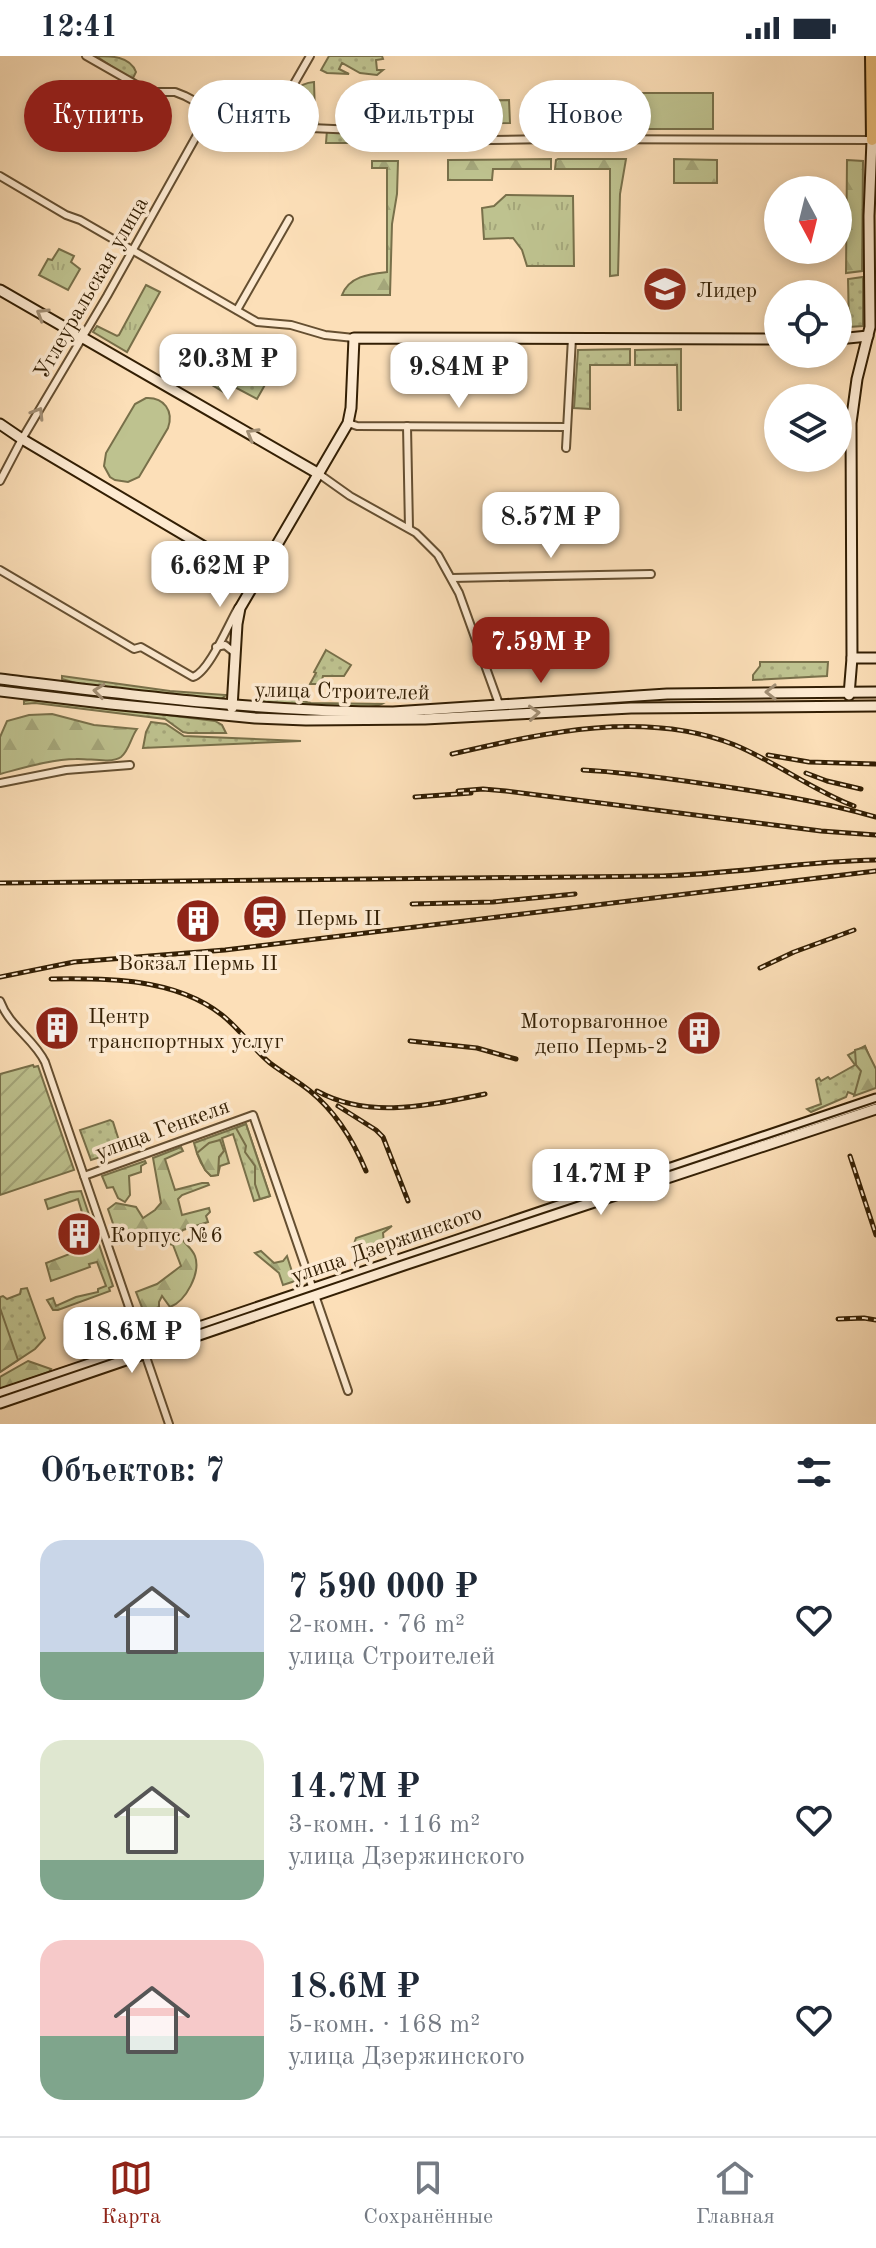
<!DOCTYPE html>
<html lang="ru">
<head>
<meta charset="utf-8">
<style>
  :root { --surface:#fff; --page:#f6f6f7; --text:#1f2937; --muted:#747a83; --line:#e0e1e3; --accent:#8f2418 }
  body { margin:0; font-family:"Old Standard TT",serif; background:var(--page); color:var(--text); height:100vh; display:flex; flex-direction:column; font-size:30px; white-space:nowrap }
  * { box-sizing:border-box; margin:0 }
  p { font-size:26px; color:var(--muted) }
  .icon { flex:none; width:44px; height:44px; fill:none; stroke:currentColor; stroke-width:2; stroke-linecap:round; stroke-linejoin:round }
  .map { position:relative; height:1368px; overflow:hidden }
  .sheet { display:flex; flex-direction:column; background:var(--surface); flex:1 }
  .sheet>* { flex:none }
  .guide { position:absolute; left:24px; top:24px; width:828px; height:72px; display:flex; gap:16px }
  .needle { width:52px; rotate:173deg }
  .buttons { position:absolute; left:764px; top:120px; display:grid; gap:16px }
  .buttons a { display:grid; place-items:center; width:88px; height:88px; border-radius:50%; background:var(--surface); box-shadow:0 4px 12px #0003; font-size:40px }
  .price { position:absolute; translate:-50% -68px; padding:0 18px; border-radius:16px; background:#fff; color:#222; font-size:26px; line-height:52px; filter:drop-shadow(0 2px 4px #0008) }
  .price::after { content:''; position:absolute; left:50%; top:48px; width:24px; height:18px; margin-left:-12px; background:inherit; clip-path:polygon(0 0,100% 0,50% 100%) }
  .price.on { background:var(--accent); color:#fff }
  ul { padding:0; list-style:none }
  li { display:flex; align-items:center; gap:24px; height:200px; padding:0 40px }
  li span { display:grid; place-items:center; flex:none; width:224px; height:160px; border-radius:24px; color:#555 }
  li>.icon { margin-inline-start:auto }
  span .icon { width:96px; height:96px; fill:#fffc; stroke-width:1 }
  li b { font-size:34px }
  h2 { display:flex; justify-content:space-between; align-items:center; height:96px; padding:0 40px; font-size:34px }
  .chip { padding:0 28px; border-radius:36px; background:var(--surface); box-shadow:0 4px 12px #0003; font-size:28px; line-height:72px }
  .chip.on { background:var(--accent); color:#fff }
  .status { display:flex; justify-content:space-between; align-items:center; height:56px; padding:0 40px; background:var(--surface); direction:ltr }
  .status svg { height:22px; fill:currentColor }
  .tabs { display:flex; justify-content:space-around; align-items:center; height:112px; border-top:2px solid var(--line); background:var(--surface); font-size:22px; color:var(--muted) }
  .tabs a { display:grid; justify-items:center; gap:4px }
  .tabs .on { color:var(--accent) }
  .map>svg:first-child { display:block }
  .grass { fill:url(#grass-dots); stroke:#78704a; stroke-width:2 }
  .forest { fill:url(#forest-firs); stroke:#78704a; stroke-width:2 }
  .park { fill:url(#park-tufts); stroke:#78704a; stroke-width:2 }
  .garden { fill:url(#garden-furrows); stroke:#78704a; stroke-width:2 }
  .pitch { fill:#bec28f; stroke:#78704a; stroke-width:2 }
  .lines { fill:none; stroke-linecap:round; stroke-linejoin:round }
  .street-casing { stroke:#654f31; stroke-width:10 }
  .secondary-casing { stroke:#331f04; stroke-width:13 }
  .primary-casing { stroke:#331f04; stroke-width:14 }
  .street { stroke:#fdead1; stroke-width:6 }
  .secondary { stroke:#fdead1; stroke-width:9 }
  .primary { stroke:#eec07c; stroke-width:10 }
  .tram { stroke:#331f04; stroke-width:2 }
  .rail-casing { stroke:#331f04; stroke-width:5 }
  .rail { stroke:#fdead1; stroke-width:2; stroke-dasharray:6; stroke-linecap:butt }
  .oneway { stroke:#a28f75 }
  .labels { text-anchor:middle; stroke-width:7; stroke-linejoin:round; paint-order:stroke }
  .street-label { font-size:22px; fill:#331f04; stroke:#fdead1 }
  .poi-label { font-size:22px; fill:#331f04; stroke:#fdead1; text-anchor:start }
</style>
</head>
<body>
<div class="status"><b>12:41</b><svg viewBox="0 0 49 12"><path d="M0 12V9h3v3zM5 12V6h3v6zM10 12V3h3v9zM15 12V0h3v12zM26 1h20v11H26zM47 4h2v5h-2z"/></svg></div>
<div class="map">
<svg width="876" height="1368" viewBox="0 0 876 1368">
  <defs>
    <pattern id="grass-dots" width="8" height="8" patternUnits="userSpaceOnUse" patternTransform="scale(2)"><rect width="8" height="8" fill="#bec28f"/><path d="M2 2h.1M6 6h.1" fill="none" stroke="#a4a67a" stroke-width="1.8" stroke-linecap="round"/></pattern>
    <pattern id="forest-firs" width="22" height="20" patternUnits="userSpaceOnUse" patternTransform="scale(2)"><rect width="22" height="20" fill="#bec28f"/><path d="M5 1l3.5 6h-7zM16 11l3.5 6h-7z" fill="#a4a67a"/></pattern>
    <pattern id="park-tufts" width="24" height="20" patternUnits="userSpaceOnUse" patternTransform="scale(2)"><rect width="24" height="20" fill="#bec28f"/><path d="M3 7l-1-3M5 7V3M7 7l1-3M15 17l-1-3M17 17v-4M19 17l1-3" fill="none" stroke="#a4a67a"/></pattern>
    <pattern id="garden-furrows" width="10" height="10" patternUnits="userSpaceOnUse" patternTransform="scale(2)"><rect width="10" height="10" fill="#bec28f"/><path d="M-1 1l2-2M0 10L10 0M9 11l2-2" fill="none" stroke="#a4a67a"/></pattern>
  </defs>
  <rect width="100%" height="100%" fill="#fcdfb8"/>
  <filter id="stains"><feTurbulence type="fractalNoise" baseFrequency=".0025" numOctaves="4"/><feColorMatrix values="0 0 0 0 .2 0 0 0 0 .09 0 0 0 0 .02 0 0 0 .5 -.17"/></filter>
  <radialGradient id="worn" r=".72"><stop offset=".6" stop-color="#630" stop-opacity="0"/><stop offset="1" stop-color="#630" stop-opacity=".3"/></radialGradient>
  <g class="grass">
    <path d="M96,0C111,0 130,0 136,16L132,24Z"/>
    <path d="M329,0H382L383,3L376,4L377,14H383L377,19L360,17L342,7L339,13L349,18L327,17L321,14Z"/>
    <path d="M314,26L315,60L318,67C284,70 280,29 314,26Z"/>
    <path d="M540,59L587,60L589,70L535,71V61Z"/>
    <path d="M327,74L381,81L395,89V92H368L367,87H326Z"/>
    <path d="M863,221V270L849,271L848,223Z"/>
    <path d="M630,293V309H590V353L574,352L578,294Z"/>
    <path d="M681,293V354H678L677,309H635V294Z"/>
    <path d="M238,298L271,318L257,343L231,329L225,337L184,312L190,303L213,316L209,323L220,330Z"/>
    <path d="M326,594L351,609L344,620H323L321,628H310L316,617L314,616Z"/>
    <path d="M760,606H828L827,620L753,624V619L760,610Z"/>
    <path d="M62,620L170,635L226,639L219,645L86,630L62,623Z"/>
    <path d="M259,641L292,643L311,647L382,648C368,656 281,648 259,647Z"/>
    <path d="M37,643L215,665L222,669L226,677H188L183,676L165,663L35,647L24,648V645Z"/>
    <path d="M151,666L166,668L184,680L301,685L143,692L146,676Z"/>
    <path d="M865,990L876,1017L855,1039L848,1036L846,1041L811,1056L807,1053L821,1048L816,1024L819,1022L821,1025L828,1021L830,1023L855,1009L848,999Z"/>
    <path d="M110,1064L113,1066L122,1094L91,1104L80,1074Z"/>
    <path d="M246,1068L270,1140L254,1145L233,1078L222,1082L229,1107L220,1110L218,1119L211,1120C201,1111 197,1100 194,1087Z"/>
    <path d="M27,1232L45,1282L35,1293L0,1316V1241L3,1240L7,1243L20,1238L21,1233Z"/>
  </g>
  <g class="forest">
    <path d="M551,103V113H493L492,124H448V104Z"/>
    <path d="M558,103H626L620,138L618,219L610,220V113H555L556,104Z"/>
    <path d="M674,103L717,104V127H674Z"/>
    <path d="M847,104L863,105L862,215L846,217Z"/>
    <path d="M372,105H398L397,138L392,168L390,239H342C349,220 370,218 387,216V112H372Z"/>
    <path d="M52,658L94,669L137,673C131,681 129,695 121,701C111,708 88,702 76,703C53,703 23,712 0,718V681L7,665L29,659Z"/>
    <path d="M865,991L876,1013V1032L854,1040L861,1015L856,1009L855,994Z"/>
    <path d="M246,1068L270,1140L260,1143L255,1128V1110L245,1096L246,1090L236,1072Z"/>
    <path d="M220,1084L224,1095L219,1101L218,1119L211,1120L205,1114L197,1097L209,1087Z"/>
    <path d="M181,1091L183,1095L165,1103L175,1134L202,1127H208L209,1129L182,1139L178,1143L182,1159L209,1152L210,1156L206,1160L208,1166L183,1174L179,1178C183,1188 191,1190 195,1200C201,1217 186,1245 170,1251L162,1240L159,1246V1251L147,1256L143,1254L136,1236L157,1228L181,1210L173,1189L166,1187L164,1176L157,1178L151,1176L120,1188L108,1153L116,1147L136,1151L143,1162L155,1154L161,1147L153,1102Z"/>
    <path d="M145,1105L146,1107L141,1110V1116L129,1120L130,1139L125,1146L118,1142L113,1131L107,1132L102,1120Z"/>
    <path d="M81,1135L113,1230L109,1232L110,1235L58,1254H53L47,1244L53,1242L56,1250L76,1241L98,1236V1233L106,1230L97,1206L89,1208L90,1211L51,1225L46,1207L85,1192L87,1196L93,1194L78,1143L48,1153L45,1144L70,1136Z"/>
    <path d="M392,1170L383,1177L384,1187L392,1189V1195L357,1206L354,1188L356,1182Z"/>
    <path d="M261,1195L274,1207L283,1205L287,1200L295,1225L283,1229L279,1217L255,1197Z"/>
    <path d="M0,1252L18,1304L0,1316Z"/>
    <path d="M28,1305L51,1313L49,1316L0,1333V1321Z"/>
  </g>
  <g class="park">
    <path d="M509,44L510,67L399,68V46Z"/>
    <path d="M506,139L573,140L574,210H527L522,194L513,182L484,183L482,152L494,150Z"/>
    <path d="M59,193L74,200L71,206L80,213L68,234L39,219L48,203L52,204Z"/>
    <path d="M146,229L160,236L127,296L93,276L97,270L117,280L119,279Z"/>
  </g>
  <path class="garden" d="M33,1009L34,1011L38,1010L74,1114L0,1139V1018Z"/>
  <g class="pitch">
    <rect x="635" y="37" width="78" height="36"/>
    <path d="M146,342C164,341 174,355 168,372L139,421L128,426L115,424L110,421L104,410L106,397L135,348Z"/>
  </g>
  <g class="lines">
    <g class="street-casing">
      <g id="street">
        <path d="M86,0L149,36H175L185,40L238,68L260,71L276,68"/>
        <path d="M287,40L286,58L306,69"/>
        <path d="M272,53L269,58V63L273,67L288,71L356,74L417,85L553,83L872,84"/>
        <path d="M272,53L287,40L310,0"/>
        <path d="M0,120L66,159L80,164L257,266L291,269L325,279L354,282"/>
        <path d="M237,254L289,163"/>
        <path d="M348,367L357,370L567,371"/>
        <path d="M407,370L409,472"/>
        <path d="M566,392L572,282"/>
        <path d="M319,418L350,440L416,477L438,499L459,537L499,648"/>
        <path d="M0,425L22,383L107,240L211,54"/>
        <path d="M0,514L134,593L141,591L193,621C209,616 228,569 238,552"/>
        <path d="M452,522L651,518"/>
        <path d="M216,591L225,589L235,597"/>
        <path d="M0,727L66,714L130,709"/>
        <path d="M0,945C9,970 34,983 45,1006L169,1368"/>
        <path d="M84,1120L253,1059L348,1335"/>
      </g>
    </g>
    <g class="secondary-casing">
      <g id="secondary">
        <path d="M0,234L319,418"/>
        <path d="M838,283L868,280"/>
        <path d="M0,368L22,383L257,522"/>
        <path d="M852,602H876"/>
        <path d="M0,623C131,639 261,656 393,656L667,638L876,636"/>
        <path d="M0,635L111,648L255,662L306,664L425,663L631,652L876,650"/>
        <path d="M849,639L852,602L851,367L857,323L870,271L869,160L872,84"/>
        <path d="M232,652L237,568L240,552L348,367L351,352L354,282L778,283"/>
        <path d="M0,1338L876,1043"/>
        <path d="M0,1347L404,1209L876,1053"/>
      </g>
    </g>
    <g class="primary-casing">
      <path id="primary" d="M871,0L872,84"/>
    </g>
    <use href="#street" class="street"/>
    <use href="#secondary" class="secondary"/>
    <use href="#primary" class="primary"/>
    <path class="tram" d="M0,1341L403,1204L876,1046"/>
    <g class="rail-casing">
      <g id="rail">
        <path d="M452,698C543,677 644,653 735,689C776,706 812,734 854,750"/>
        <path d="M768,699L809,706L875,708"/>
        <path d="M583,714C624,716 665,722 706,728C763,736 820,745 876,761"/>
        <path d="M806,717L827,725L861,733"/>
        <path d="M458,735L483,733L506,735L821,775L876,779"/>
        <path d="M415,741L471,737"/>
        <path d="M0,827L662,820C734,818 804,805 876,804"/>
        <path d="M412,848L493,846L575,838"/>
        <path d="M760,912L794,896L854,874"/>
        <path d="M0,921L74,906L225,894L876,815"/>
        <path d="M51,923C108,922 175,922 222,959C240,973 253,993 270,1007C283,1017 298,1025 310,1035C336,1056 353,1084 366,1115"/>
        <path d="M410,985L477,992L516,1003"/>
        <path d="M317,1035C370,1064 429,1049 485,1038"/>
        <path d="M338,1050L376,1074L383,1081L408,1145"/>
        <path d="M850,1100L876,1179"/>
        <path d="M838,1263L864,1262L876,1264"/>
      </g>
    </g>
    <use href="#rail" class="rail"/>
  </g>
  <defs><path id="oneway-chevron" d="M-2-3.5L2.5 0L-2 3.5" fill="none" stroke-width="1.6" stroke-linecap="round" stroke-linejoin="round" transform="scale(2)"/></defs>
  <g class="oneway">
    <use href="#oneway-chevron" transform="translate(42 258) rotate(-149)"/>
    <use href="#oneway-chevron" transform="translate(38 357) rotate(-58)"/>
    <use href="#oneway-chevron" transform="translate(252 378) rotate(-150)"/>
    <use href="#oneway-chevron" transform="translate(99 635) rotate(-173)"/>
    <use href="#oneway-chevron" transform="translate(771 636) rotate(-180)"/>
    <use href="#oneway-chevron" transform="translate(534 657) rotate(-4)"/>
  </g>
  <defs>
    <g id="school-disc" transform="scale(2.3)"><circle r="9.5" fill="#8f2418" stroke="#fdead1"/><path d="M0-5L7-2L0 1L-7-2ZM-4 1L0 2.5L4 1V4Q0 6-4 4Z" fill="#fff"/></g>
    <g id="station-disc" transform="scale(2.3)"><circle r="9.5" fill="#8f2418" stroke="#fdead1"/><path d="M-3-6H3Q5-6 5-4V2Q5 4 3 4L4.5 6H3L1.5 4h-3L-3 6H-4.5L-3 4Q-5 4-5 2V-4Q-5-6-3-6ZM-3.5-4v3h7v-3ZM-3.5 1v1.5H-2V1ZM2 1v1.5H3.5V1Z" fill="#fff"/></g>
    <g id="building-disc" transform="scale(2.3)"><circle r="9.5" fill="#8f2418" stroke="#fdead1"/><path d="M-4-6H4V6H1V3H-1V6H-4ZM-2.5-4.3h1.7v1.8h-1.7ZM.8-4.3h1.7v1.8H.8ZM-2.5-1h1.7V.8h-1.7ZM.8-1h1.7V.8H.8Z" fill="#fff"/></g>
  </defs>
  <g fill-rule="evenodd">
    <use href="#school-disc" x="665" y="233"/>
    <use href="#station-disc" x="265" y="861"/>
    <use href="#building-disc" x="198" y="865"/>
    <use href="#building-disc" x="57" y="972"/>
    <use href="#building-disc" x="699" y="977"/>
    <use href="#building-disc" x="79" y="1178"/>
  </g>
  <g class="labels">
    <g class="street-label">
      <text transform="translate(90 231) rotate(-60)" y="8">Углеуральская улица</text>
      <text transform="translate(342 634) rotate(1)" y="8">улица Строителей</text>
      <text transform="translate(162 1072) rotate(-20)" y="8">улица Генкеля</text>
      <text transform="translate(386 1187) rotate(-19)" y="8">улица Дзержинского</text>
    </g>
    <g class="poi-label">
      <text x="696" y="241">Лидер</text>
      <text x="296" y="869">Пермь II</text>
      <text x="198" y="914" text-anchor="middle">Вокзал Пермь II</text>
      <text x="88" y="967">Центр<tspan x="88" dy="25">транспортных услуг</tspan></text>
      <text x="668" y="972" text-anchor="end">Моторвагонное<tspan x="668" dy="25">депо Пермь-2</tspan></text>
      <text x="110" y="1186">Корпус №6</text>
    </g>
  </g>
  <rect width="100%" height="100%" filter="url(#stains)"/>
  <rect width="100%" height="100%" fill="url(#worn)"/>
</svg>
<div class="buttons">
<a><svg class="needle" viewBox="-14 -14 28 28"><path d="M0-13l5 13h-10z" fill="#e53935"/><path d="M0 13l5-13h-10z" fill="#747a83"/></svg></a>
<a><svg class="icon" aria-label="locate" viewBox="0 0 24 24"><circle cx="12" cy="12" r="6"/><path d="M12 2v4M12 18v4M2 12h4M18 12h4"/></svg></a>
<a><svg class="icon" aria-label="layers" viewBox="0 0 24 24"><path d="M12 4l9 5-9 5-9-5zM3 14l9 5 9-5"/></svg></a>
</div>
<b class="price" style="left:228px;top:346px">20.3M ₽</b>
<b class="price" style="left:459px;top:354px">9.84M ₽</b>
<b class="price" style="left:551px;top:504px">8.57M ₽</b>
<b class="price" style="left:220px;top:553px">6.62M ₽</b>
<b class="price on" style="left:541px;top:629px">7.59M ₽</b>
<b class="price" style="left:601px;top:1161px">14.7M ₽</b>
<b class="price" style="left:132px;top:1319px">18.6M ₽</b>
<div class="guide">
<a class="chip on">Купить</a>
<a class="chip">Снять</a>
<a class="chip">Фильтры</a>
<a class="chip">Новое</a>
</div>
</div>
<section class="sheet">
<h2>Объектов: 7<svg class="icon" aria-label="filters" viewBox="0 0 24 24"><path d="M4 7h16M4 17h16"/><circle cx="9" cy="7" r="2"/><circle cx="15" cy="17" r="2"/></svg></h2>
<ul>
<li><span style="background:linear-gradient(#c9d6e8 70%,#7fa58c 0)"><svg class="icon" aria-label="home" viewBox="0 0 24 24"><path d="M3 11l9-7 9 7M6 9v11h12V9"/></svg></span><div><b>7 590 000 ₽</b><p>2-комн. · 76 m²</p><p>улица Строителей</p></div><svg class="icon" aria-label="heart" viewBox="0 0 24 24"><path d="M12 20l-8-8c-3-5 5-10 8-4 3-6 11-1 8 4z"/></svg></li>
<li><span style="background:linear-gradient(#dfe7d0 75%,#7fa58c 0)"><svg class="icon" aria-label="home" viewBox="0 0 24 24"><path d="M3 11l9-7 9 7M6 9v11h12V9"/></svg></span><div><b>14.7M ₽</b><p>3-комн. · 116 m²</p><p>улица Дзержинского</p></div><svg class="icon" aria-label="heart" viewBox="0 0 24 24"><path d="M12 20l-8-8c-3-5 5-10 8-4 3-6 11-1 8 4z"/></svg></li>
<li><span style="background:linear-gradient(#f6c9c9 60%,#7fa58c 0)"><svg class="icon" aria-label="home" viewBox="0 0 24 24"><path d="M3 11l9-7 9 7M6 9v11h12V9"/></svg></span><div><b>18.6M ₽</b><p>5-комн. · 168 m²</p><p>улица Дзержинского</p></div><svg class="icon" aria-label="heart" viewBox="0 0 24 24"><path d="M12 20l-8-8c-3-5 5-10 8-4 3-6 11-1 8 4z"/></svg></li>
</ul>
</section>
<nav class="tabs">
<a class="on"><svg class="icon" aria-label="map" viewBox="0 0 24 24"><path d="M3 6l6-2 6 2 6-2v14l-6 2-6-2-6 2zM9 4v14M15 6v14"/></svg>Карта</a>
<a><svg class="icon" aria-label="saved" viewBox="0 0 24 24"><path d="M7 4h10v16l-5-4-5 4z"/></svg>Сохранённые</a>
<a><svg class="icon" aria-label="home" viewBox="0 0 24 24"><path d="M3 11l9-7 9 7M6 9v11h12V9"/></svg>Главная</a>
</nav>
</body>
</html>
